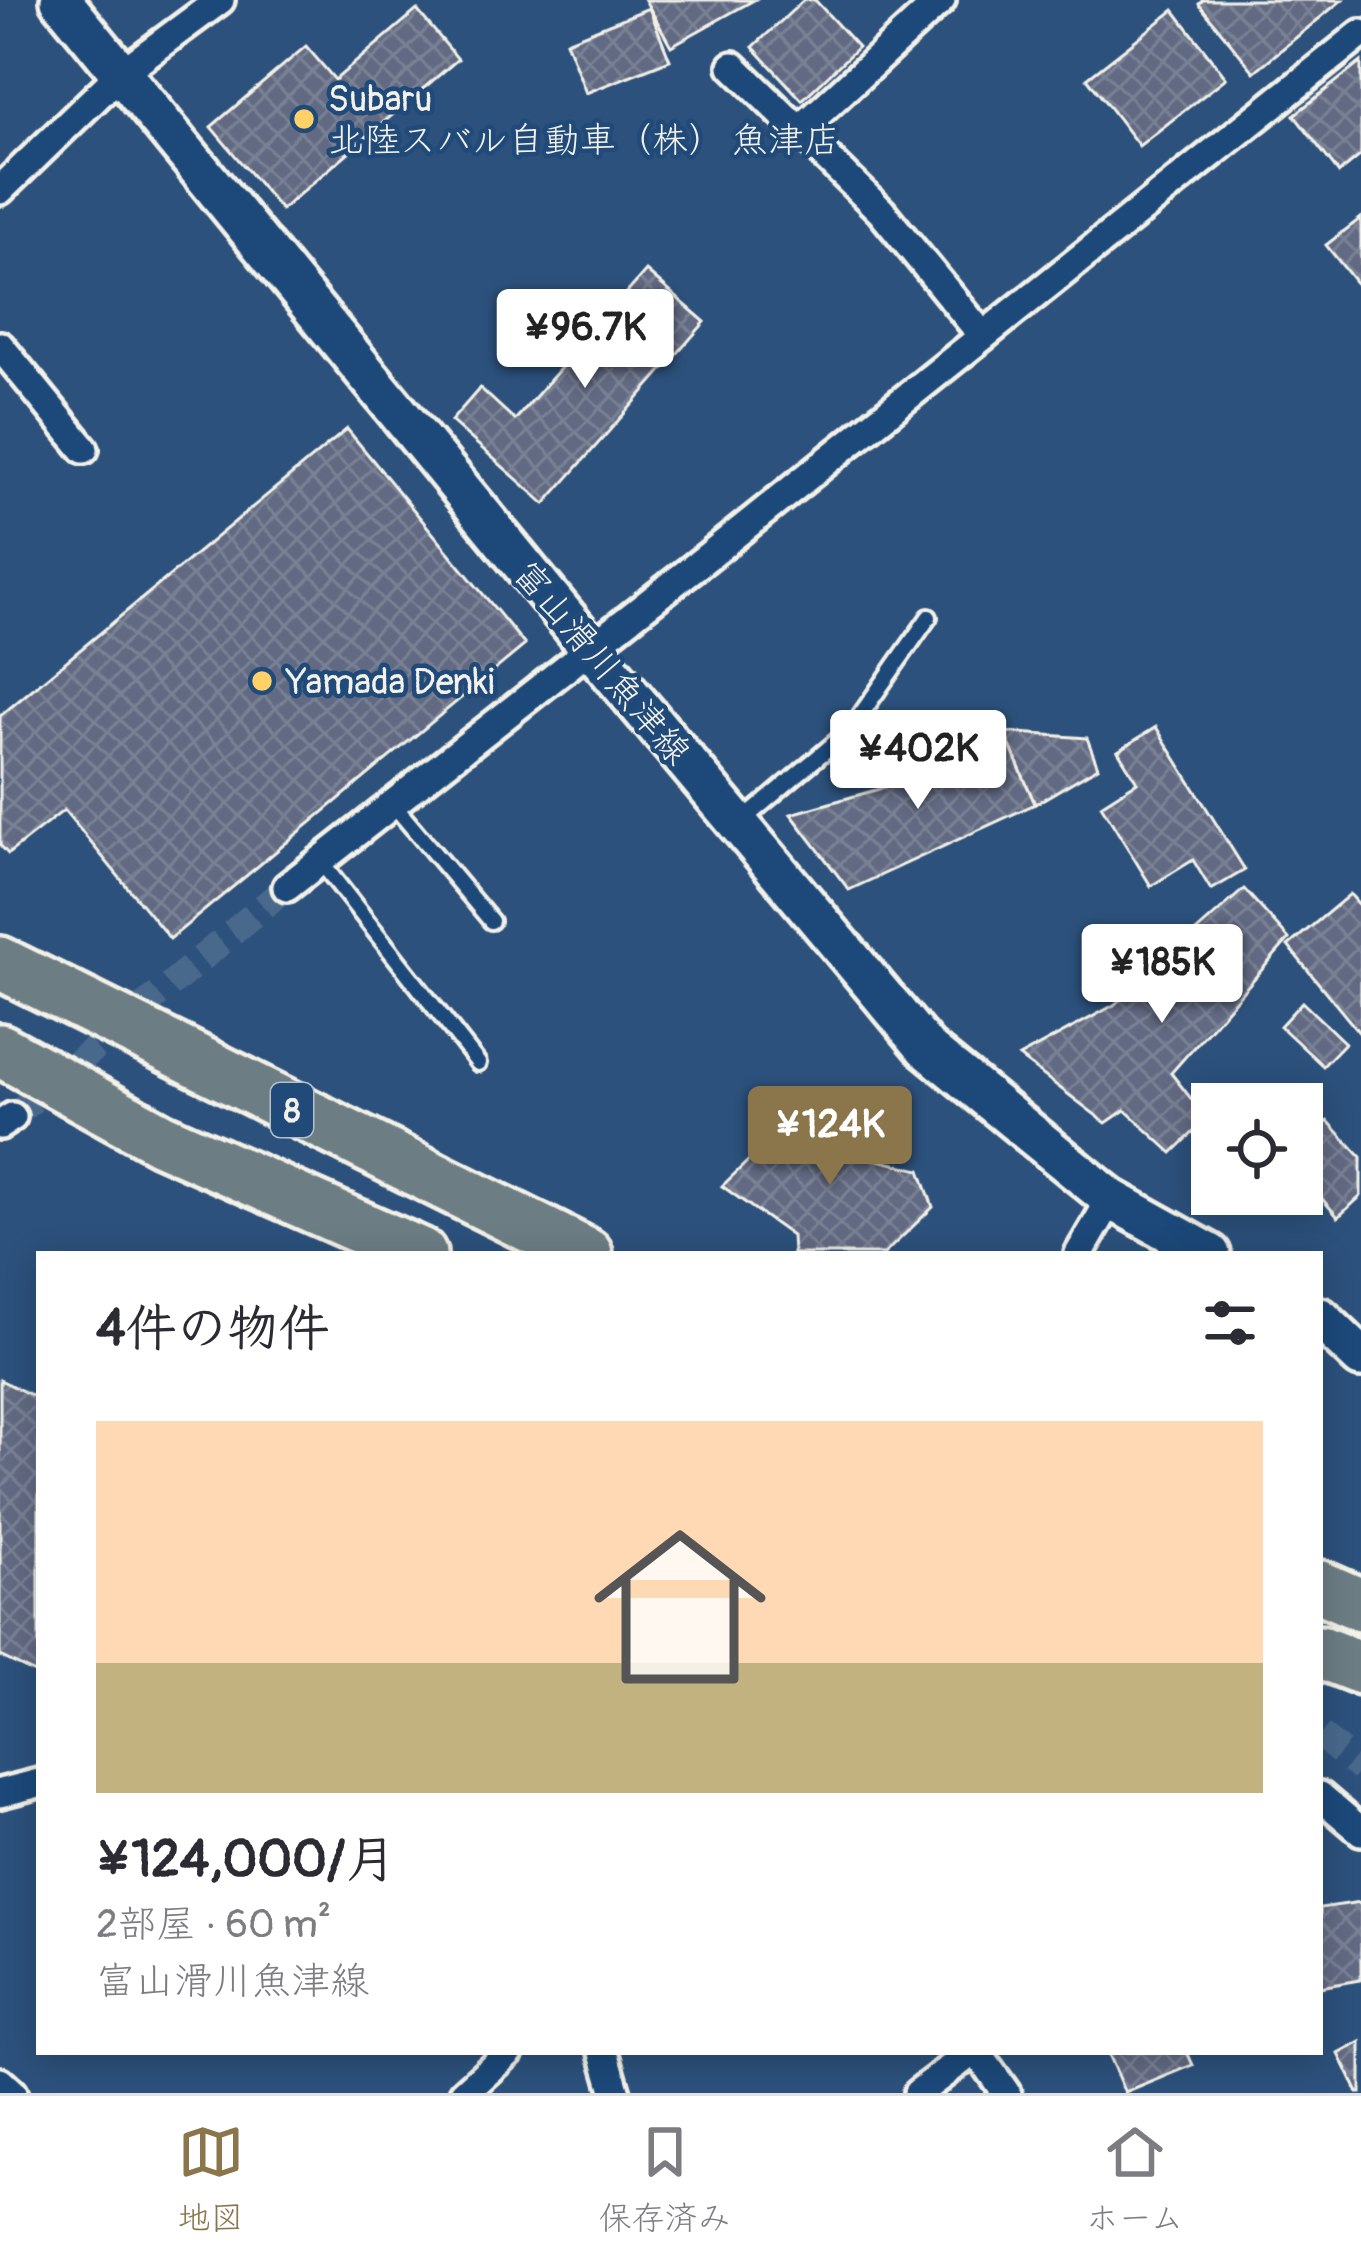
<!DOCTYPE html>
<html lang="ja">
<head>
<meta charset="utf-8">
<style>
  :root { --surface:#fff; --page:#f2f2f3; --text:#2b2b33; --muted:#7c7c81; --line:#e1e1e2; --accent:#8a764a }
  body { margin:0; font-family:Pangolin,"Klee One",sans-serif; background:var(--page); color:var(--text); height:100vh; display:flex; flex-direction:column; font-size:45px; white-space:nowrap }
  * { box-sizing:border-box; margin:0 }
  p { font-size:39px; color:var(--muted) }
  .icon { flex:none; width:66px; height:66px; fill:none; stroke:currentColor; stroke-width:2; stroke-linecap:round; stroke-linejoin:round }
  .map { position:relative; flex:1; overflow:hidden }
  .panel { position:absolute; left:36px; top:1251px; width:1287px; height:804px; display:flex; flex-direction:column; background:var(--surface); border-radius:0px; box-shadow:0 6px 30px #0003 }
  .panel>* { flex:none }
  .controls { position:absolute; left:1191px; top:1083px; display:grid; gap:24px }
  .controls a { display:grid; place-items:center; width:132px; height:132px; border-radius:0px; background:var(--surface); box-shadow:0 6px 30px #0003; font-size:60px }
  .price { position:absolute; translate:-50% -102px; padding:0 27px; border-radius:12px; background:#fff; color:#222; font-size:39px; line-height:78px; filter:drop-shadow(0 3px 6px #0008) }
  .price::after { content:''; position:absolute; left:50%; top:72px; width:36px; height:27px; margin-left:-18px; background:inherit; clip-path:polygon(0 0,100% 0,50% 100%) }
  .price.selected { background:var(--accent); color:#fff }
  ul { padding:0; list-style:none }
  li { display:grid; align-content:center; gap:24px; height:636px; padding:0 60px }
  li span { display:grid; place-items:center; height:372px; border-radius:0px; color:#555 }
  li>.icon { margin-inline-start:auto }
  span .icon { width:216px; height:216px; fill:#fffc; stroke-width:1 }
  li b { font-size:51px }
  h2 { display:flex; justify-content:space-between; align-items:center; height:144px; padding:0 60px; font-size:51px }
  .tab-bar { display:flex; justify-content:space-around; align-items:center; height:168px; border-top:3px solid var(--line); background:var(--surface); font-size:33px; color:var(--muted) }
  .tab-bar a { display:grid; justify-items:center; gap:6px }
  .tab-bar .selected { color:var(--accent) }
  .map>svg:first-child { display:block }
  .building { fill:url(#building-cross-hatch); stroke:#f4f1e8; stroke-width:3 }
  .lines { fill:none; stroke-linecap:round; stroke-linejoin:round }
  .street-tunnel { stroke:#4a698c; stroke-width:27; stroke-dasharray:27 14; stroke-linecap:butt }
  .lane-casing { stroke:#f4f1e8; stroke-width:22 }
  .street-casing { stroke:#f4f1e8; stroke-width:36 }
  .secondary-casing { stroke:#f4f1e8; stroke-width:48 }
  .highway-casing { stroke:#f4f1e8; stroke-width:60 }
  .lane { stroke:#1f4a7a; stroke-width:14 }
  .street { stroke:#1f4a7a; stroke-width:27 }
  .secondary { stroke:#1f4a7a; stroke-width:39 }
  .highway { stroke:#6c7e84; stroke-width:51 }
  .poi-dot { fill:#ffd166; stroke:#1f4a7a; stroke-width:4.5 }
  .labels { text-anchor:middle; stroke-width:9; stroke-linejoin:round; paint-order:stroke }
  .shield { fill:#1f4a7a; stroke:#b4bfc7; stroke-width:3 }
  .shield-label { font-size:33px; font-weight:bold; fill:#f4f1e8 }
  .poi-label { font-size:36px; fill:#f4f1e8; stroke:#1f4a7a; text-anchor:start }
  .street-label { font-size:36px; fill:#f4f1e8; stroke:#1f4a7a }
</style>
</head>
<body>
<div class="map">
<svg width="1361" height="2093" viewBox="0 0 1361 2093">
  <defs>
    <pattern id="building-cross-hatch" width="8" height="8" patternUnits="userSpaceOnUse" patternTransform="scale(3)"><rect width="8" height="8" fill="#626b83"/><path d="M0 0l8 8M0 8l8-8" fill="none" stroke="#798195"/></pattern>
  </defs>
  <rect width="100%" height="100%" fill="#2c517c"/>
  <filter id="ink" filterUnits="userSpaceOnUse"><feTurbulence type="fractalNoise" baseFrequency=".00833" numOctaves="2"/><feDisplacementMap in="SourceGraphic" scale="24" xChannelSelector="R" yChannelSelector="G"/><feConvolveMatrix kernelMatrix="1 2 1 2 8 2 1 2 1" color-interpolation-filters="sRGB"/></filter>
  <g filter="url(#ink)">
    <g class="building">
      <path d="M645,0H754L671,46Z"/>
      <path d="M804,0H815L858,47L802,100L753,47Z"/>
      <path d="M1203,0H1342L1254,72L1199,4Z"/>
      <path d="M649,8L670,60L586,93L566,41Z"/>
      <path d="M417,10L458,59L281,210L211,127L306,46L335,80Z"/>
      <path d="M1174,10L1226,78L1139,146L1087,78Z"/>
      <path d="M1361,62V155L1339,173L1294,115Z"/>
      <path d="M1361,218V289L1326,245Z"/>
      <path d="M646,271L705,322L545,504L451,421L480,388L515,420Z"/>
      <path d="M347,429L525,645L170,939L64,810L8,854L0,845V716Z"/>
      <path d="M1156,727L1245,870L1211,890L1193,860L1151,886L1101,805L1137,782L1118,751Z"/>
      <path d="M1004,732L1087,738L1098,767L1035,804Z"/>
      <path d="M1004,732L1035,804L849,890L791,814L879,789Z"/>
      <path d="M1244,889L1289,939L1171,1073L1207,1119L1172,1153L1125,1110L1106,1123L1019,1057L1114,1005Z"/>
      <path d="M1350,894L1361,907V1035L1288,946Z"/>
      <path d="M1302,1002L1345,1043L1323,1066L1280,1026Z"/>
      <path d="M819,1093L869,1158L920,1170L933,1207L884,1254H793L792,1236L722,1186Z"/>
      <path d="M1328,1121L1361,1157V1196L1338,1217L1302,1176V1144Z"/>
      <path d="M0,1380L39,1399V1675L0,1656Z"/>
      <path d="M1361,1902V1980L1320,1987V1908Z"/>
      <path d="M1361,2042V2093H1358L1339,2054Z"/>
      <path d="M1107,2052H1187L1193,2065L1125,2093Z"/>
    </g>
    <g class="lines">
      <g class="street-tunnel">
        <path d="M12,1117L287,887"/>
        <path d="M1320,1735L1361,1769"/>
      </g>
      <g class="lane-casing">
        <g id="lane">
          <path d="M392,803L491,921"/>
          <path d="M742,821L850,730L929,617"/>
          <path d="M320,861L478,1063"/>
        </g>
      </g>
      <g class="street-casing">
        <g id="street">
          <path d="M733,66L881,211L983,336"/>
          <path d="M799,131L941,0"/>
          <path d="M0,190L121,73L220,0"/>
          <path d="M0,346L84,449"/>
          <path d="M287,887L707,557L1361,34"/>
          <path d="M0,1125L12,1117"/>
          <path d="M1079,1254L1111,1199"/>
          <path d="M0,1793L39,1783"/>
          <path d="M1320,1796L1361,1831"/>
          <path d="M604,2052L616,2093"/>
          <path d="M977,2052L1006,2093"/>
          <path d="M0,2082L12,2093"/>
          <path d="M464,2093L509,2052"/>
          <path d="M918,2093L972,2052"/>
        </g>
      </g>
      <g class="secondary-casing">
        <g id="secondary">
          <path d="M61,0L590,647L926,1048L1111,1199L1210,1254"/>
          <path d="M1320,1318L1361,1357"/>
        </g>
      </g>
      <g class="highway-casing">
        <g id="highway">
          <path d="M0,963L586,1254"/>
          <path d="M0,1050L161,1139L420,1254"/>
          <path d="M1320,1587L1361,1605"/>
          <path d="M1320,1652L1361,1668"/>
        </g>
      </g>
      <use href="#lane" class="lane"/>
      <use href="#street" class="street"/>
      <use href="#secondary" class="secondary"/>
      <use href="#highway" class="highway"/>
    </g>
  </g>
  <g class="poi-dot">
    <circle cx="304" cy="119" r="12"/>
    <circle cx="262" cy="681" r="12"/>
  </g>
  <g class="labels">
    <rect class="shield" x="271" y="1083" width="42" height="54" rx="9"/>
    <g class="shield-label">
      <text x="292" y="1122">8</text>
    </g>
    <g class="poi-label">
      <text x="328" y="111">Subaru<tspan x="328" dy="41">北陸スバル自動車（株） 魚津店</tspan></text>
      <text x="286" y="694">Yamada Denki</text>
    </g>
    <g class="street-label">
      <text transform="translate(603 662) rotate(50)" y="13">富山滑川魚津線</text>
    </g>
  </g>
</svg>
<div class="controls">
<a><svg class="icon" aria-label="locate" viewBox="0 0 24 24"><circle cx="12" cy="12" r="6"/><path d="M12 2v4M12 18v4M2 12h4M18 12h4"/></svg></a>
</div>
<b class="price" style="left:585px;top:391px">¥96.7K</b>
<b class="price" style="left:918px;top:812px">¥402K</b>
<b class="price" style="left:1162px;top:1026px">¥185K</b>
<b class="price selected" style="left:830px;top:1188px">¥124K</b>
<section class="panel">
<h2>4件の物件<svg class="icon" aria-label="filters" viewBox="0 0 24 24"><path d="M4 7h16M4 17h16"/><circle cx="9" cy="7" r="2"/><circle cx="15" cy="17" r="2"/></svg></h2>
<ul>
<li><span style="background:linear-gradient(#ffd9b3 65%,#c2b280 0)"><svg class="icon" aria-label="home" viewBox="0 0 24 24"><path d="M3 11l9-7 9 7M6 9v11h12V9"/></svg></span><div><b>¥124,000/月</b><p>2部屋 · 60 m²</p><p>富山滑川魚津線</p></div></li>
</ul>
</section>
</div>
<nav class="tab-bar">
<a class="selected"><svg class="icon" aria-label="map" viewBox="0 0 24 24"><path d="M3 6l6-2 6 2 6-2v14l-6 2-6-2-6 2zM9 4v14M15 6v14"/></svg>地図</a>
<a><svg class="icon" aria-label="saved" viewBox="0 0 24 24"><path d="M7 4h10v16l-5-4-5 4z"/></svg>保存済み</a>
<a><svg class="icon" aria-label="home" viewBox="0 0 24 24"><path d="M3 11l9-7 9 7M6 9v11h12V9"/></svg>ホーム</a>
</nav>
</body>
</html>
